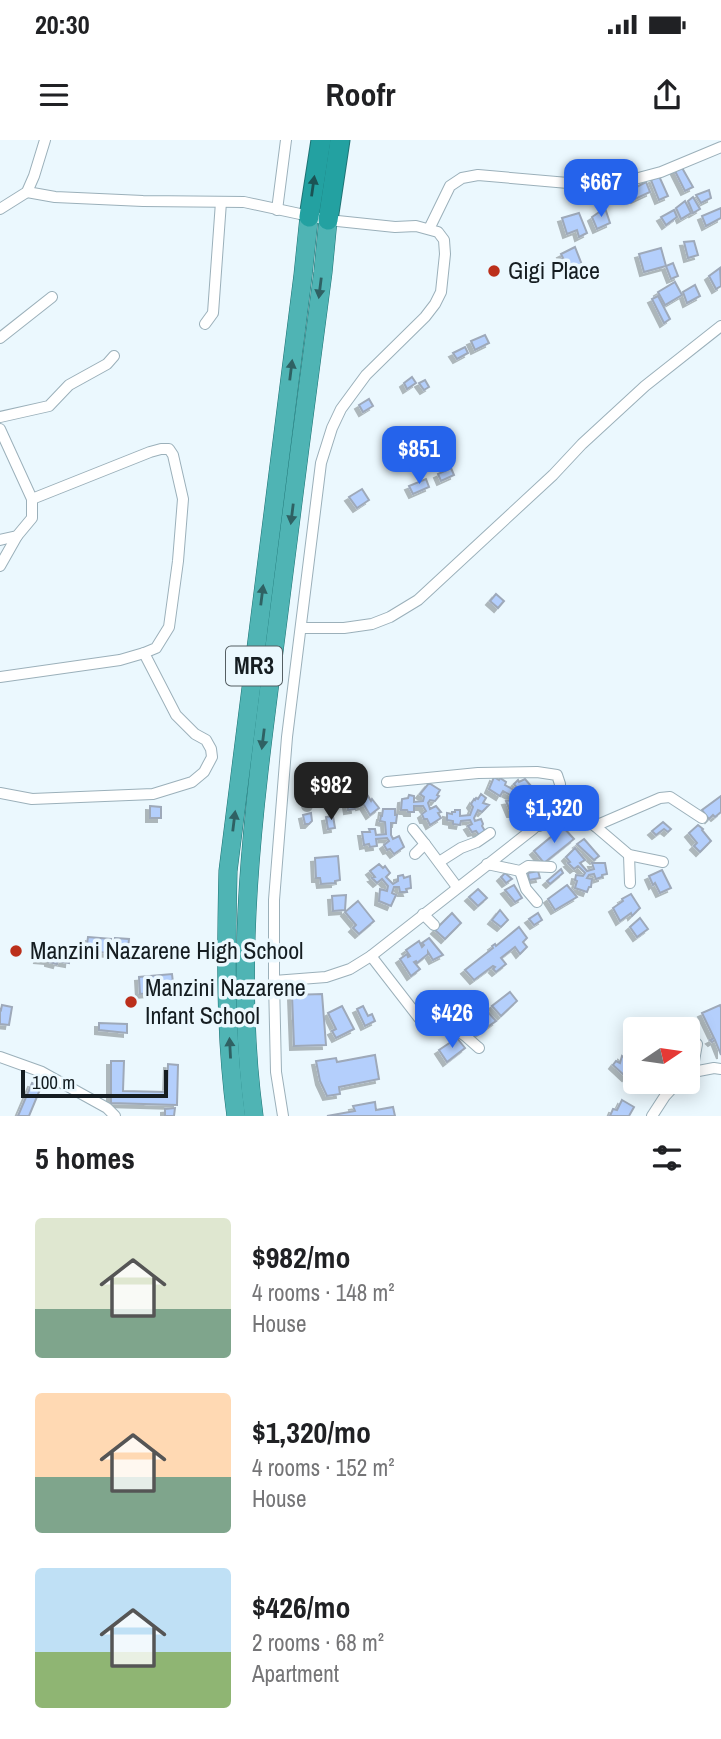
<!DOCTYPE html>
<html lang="en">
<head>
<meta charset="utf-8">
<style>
  :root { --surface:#fff; --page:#f6f6f6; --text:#202124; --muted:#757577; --accent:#2563eb }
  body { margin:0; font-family:"Archivo Narrow",sans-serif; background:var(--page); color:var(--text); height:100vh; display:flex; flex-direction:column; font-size:26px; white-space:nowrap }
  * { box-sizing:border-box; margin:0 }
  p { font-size:23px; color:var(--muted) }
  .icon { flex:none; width:38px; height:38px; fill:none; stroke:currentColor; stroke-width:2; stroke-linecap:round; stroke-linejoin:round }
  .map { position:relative; height:976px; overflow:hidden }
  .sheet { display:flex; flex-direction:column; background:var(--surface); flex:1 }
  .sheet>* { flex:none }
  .needle { width:46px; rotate:77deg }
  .tools { position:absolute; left:623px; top:877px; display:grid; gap:14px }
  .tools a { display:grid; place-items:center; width:77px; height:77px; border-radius:7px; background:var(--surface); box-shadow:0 4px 18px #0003; font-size:35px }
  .scale { position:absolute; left:21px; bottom:18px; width:147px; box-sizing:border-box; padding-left:7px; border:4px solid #151d21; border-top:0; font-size:19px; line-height:24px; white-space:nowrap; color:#151d21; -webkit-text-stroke:5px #ebf8fe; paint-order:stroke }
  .price { position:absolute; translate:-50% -60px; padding:0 16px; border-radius:14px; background:var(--accent); color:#fff; font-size:23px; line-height:46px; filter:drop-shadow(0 2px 4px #0008) }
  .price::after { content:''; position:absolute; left:50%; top:42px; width:21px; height:16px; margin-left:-10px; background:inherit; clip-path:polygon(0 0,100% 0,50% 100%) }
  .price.selected { background:#222; color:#fff }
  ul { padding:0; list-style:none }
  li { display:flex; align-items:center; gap:21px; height:175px; padding:0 35px }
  li span { display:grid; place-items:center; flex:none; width:196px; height:140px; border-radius:7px; color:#555 }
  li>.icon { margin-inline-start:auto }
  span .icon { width:84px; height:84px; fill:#fffc; stroke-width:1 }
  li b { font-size:30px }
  h2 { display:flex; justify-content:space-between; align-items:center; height:84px; padding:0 35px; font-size:30px }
  .status { display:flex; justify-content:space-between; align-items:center; height:49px; padding:0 35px; background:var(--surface); direction:ltr }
  .status svg { height:19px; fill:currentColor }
  header { display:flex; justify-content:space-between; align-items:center; height:91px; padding:0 35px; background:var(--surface); font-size:32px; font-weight:800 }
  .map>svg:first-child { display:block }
  .building { fill:#b4cffc; stroke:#9ea9b9; stroke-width:2; filter:url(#shadow) }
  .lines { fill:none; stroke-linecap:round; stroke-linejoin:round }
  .minor-casing { stroke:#9bb0ba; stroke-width:12 }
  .trunk-casing { stroke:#1e7374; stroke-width:19 }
  .motorway-casing { stroke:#1e7374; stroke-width:21 }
  .minor { stroke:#fff; stroke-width:10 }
  .trunk { stroke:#4fb4b4; stroke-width:18 }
  .motorway { stroke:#23a1a1; stroke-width:19 }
  .oneway { fill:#1b5254 }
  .oneway2 { fill:#2f6163 }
  .poi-dot { fill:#bb2f1b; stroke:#ebf8fe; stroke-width:2.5 }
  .labels { text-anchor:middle; stroke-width:7; stroke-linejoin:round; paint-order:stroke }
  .shield { fill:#ebf8fe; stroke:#555f63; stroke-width:2 }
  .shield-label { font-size:23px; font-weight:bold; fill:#151d21 }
  .poi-label { font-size:24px; fill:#151d21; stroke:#ebf8fe; text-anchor:start }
</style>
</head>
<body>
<div class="status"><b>20:30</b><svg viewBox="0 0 49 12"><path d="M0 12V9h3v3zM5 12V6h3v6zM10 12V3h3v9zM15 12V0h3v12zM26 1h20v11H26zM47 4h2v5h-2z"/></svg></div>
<header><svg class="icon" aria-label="menu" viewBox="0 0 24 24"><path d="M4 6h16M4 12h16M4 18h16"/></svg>Roofr<svg class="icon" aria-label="share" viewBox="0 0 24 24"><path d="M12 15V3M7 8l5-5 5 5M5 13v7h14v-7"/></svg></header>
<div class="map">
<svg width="721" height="976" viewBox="0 0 721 976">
  <defs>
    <filter id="shadow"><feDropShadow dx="-4" dy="4" stdDeviation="0" flood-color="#0004"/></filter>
  </defs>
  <rect width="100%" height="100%" fill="#ebf8fe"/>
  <g class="building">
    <path d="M681,26L693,47L685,51L674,29Z"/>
    <path d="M659,36L668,56L659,60L651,40Z"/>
    <path d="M646,42L650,52L635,59L631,50Z"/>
    <path d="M709,50L711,58L701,63L696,55Z"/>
    <path d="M693,57L700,69L693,73L688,61Z"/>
    <path d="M685,61L691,73L681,79L676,68Z"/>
    <path d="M605,68L610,83L597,89L592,77Z"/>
    <path d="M721,68V78L706,86L702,76Z"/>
    <path d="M674,70L677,77L666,85L661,77Z"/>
    <path d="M579,73L587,93L579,97L577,90L567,94L562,78Z"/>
    <path d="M694,101L698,115L688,118L684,102Z"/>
    <path d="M575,107L582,125L569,130L561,114Z"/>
    <path d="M661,108L666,126L644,132L639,114Z"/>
    <path d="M673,123L678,136L671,139L666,126Z"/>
    <path d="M720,128L721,146L716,149L709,136Z"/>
    <path d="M675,142L682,155L665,165L658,152Z"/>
    <path d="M695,145L700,156L687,163L683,152Z"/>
    <path d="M658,156L670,179L664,183L652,159Z"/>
    <path d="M485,195L489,203L475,210L471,201Z"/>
    <path d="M465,207L468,213L457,219L453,213Z"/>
    <path d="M412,237L416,243L407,249L404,243Z"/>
    <path d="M425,240L429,247L424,250L419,243Z"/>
    <path d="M369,259L373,266L363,272L359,265Z"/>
    <path d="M451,328L454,335L441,341L438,334Z"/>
    <path d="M426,339L429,347L413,354L409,346Z"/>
    <path d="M362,349L369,360L357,368L349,357Z"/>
    <path d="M496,454L504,461L498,468L490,461Z"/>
    <path d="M494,637L499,640L500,638L506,642L505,645L514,650L518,649L514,644L518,640L519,642L525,639L531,646L527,650L529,653L523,657L520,652L517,654V658L522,659L523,673H511L506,661L512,660V656L503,651L500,656L489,649Z"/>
    <path d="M318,641L320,657L302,658L301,649L305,648V642Z"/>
    <path d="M359,641L371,661L372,659L379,668L370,675L364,665L360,666L357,661L362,658L357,651H356L353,645Z"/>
    <path d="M429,643L440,650L437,655L439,656L435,661L430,660L428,663L430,669L436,666L441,672L438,673L441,678L430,685L427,679H424L422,674L426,671L423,666H414V672H408L407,670H401L402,659L408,658L409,655L414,656V662L423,661L424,657L420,654Z"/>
    <path d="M341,644L345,649L339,652L342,658L335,661L333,657L335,655L334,654L330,656L327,652Z"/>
    <path d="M352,646L355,652L349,655L346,649Z"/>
    <path d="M481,654L486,658L483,663L489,665L482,672L478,670L474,678L475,681L481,679L483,684L482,686L485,691L479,695L476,691L472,692L468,686L472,684L470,680L461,681L460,685L453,684V681L447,680V673L452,674V672H455V670H460V676L470,675L473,667L471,664L474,659L475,660L476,658L478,659Z"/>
    <path d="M353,656L355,669L348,670L346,657Z"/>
    <path d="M721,656V672L715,677L713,675L709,679L702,670Z"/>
    <circle cx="311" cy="662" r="5"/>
    <path d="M150,666L161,667V678H150Z"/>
    <path d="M383,669H395V675H397L396,683H391V695L393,699L399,696L404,707L394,714L390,709L387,710L384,705L389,701L387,698L376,699L377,706L370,707L369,704L364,705L362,692H370L369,689H375L376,695L386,694L385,682L380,681L381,676H382Z"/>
    <path d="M311,673L312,681L309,684H305L303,675Z"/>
    <path d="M333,676L335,688L328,689L326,677Z"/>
    <path d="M663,682L671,689L668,692L664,689L656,695L652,691Z"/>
    <path d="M698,685L703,689L702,690L711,701L700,712L694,706L697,703L689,693Z"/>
    <path d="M563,687L574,699L544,723L534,711Z"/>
    <path d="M584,699L599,716L594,720L577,704Z"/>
    <path d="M575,708L585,720L580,723L587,731L594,729L592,723H605L607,734L602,735V737L596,739L594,734L589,735L587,738L592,739L591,747H589L587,752L575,748L577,741L575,740L576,735L583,736L585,733L578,726L574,729L568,723L570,722L566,717Z"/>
    <path d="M338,716L340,740L335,741V743L321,744L320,738H316L315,718Z"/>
    <path d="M379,724L383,728L385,726L390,733L386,737L393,744L398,741V736L403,735L404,738L410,736L411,748L406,749L407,752H400L399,747H394L392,753L396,755L391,766L379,761L380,749L387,751L388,746L382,739L377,743L372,738L375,737L370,731Z"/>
    <path d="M561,729L563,733L550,744L547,741Z"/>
    <path d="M662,730L671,748L660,753L655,743L653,745L649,736Z"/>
    <path d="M538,731L540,738L529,740L528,733Z"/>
    <path d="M505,733L512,739L506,743L501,737Z"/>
    <path d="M514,745L522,758L515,762L505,750Z"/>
    <path d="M567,745L577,757L555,770L548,759Z"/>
    <path d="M478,749L487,758L478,766L469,757Z"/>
    <path d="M631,754L640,768L632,776L631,773L620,781L613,768L623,761L622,759Z"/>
    <path d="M346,755L345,770L333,771L332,756Z"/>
    <path d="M358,761L374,781L359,794L353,788L356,785L345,772Z"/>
    <path d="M500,770L508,780L501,787L492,780Z"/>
    <path d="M452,773L461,783L445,799L435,790Z"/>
    <path d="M538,773L542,780L534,785L529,779Z"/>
    <path d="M640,778L648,789L637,797L630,787Z"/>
    <path d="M519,787L527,798L523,802L527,807L520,814L515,807L501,818L506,824L496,832L493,829L495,827L493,826L474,840L465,830L493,808L492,806L495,804L496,806Z"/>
    <path d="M88,797L111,799L110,813L86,811Z"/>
    <path d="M115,798L129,799L128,809H123V812H118V810L114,809Z"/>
    <path d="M429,798L443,815L433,820L428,812V814L417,823L416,821L414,822L420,829L411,836L400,819L407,814L408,817L410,816L406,810L419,801L422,807L424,805L422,803Z"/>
    <path d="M40,808L70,813L69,823L58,821L57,824L49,822V820L38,819Z"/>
    <path d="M172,834L174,851L140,854L139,837Z"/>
    <path d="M510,852L517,861L501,876L492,866Z"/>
    <path d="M322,854L326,905L294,906L292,855Z"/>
    <path d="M2,865L12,867L9,885L0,884V869L1,870Z"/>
    <path d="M720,865L721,868V915L715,900L712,902L710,900L714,898L702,873Z"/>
    <path d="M342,866L354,889L336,898L332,891L336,889L328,873Z"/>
    <path d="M363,866L368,876L372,874L375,881L365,886L357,869Z"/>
    <path d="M487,871L496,881L476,895L468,884Z"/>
    <path d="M99,883L127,884V893L99,890Z"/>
    <path d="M457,898L465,908L447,922L439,910Z"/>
    <path d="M375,915L379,939L339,947L340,954L327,956L320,941L316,921L336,918L337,922Z"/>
    <path d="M622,916L635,926L626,937L613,925L616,921L620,923Z"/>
    <path d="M111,921H124L123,951L167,952L168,924L178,925L177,965L111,963Z"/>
    <path d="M634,936L635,942H641L636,947L629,943Z"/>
    <path d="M32,943L41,947L29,976H18Z"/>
    <path d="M622,960L634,967L629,976H610L613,969L617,970Z"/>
    <path d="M375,962L376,970L393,967L395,976H327L355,971L353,966Z"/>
    <path d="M175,968L174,976H165V969Z"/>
  </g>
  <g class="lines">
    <g class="minor-casing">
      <g id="minor">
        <path d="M27,52L55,57L143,61L244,62L328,80L395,87L416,86L438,92L444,100L445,114L441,152L435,164L425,177L366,235L341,269L332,288L321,323L287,597L274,760V841L276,932L283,976"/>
        <path d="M0,69L27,52L34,36L45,0"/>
        <path d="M277,70L286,0"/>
        <path d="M429,89L450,46L462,38L478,35L568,43L579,50L597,43L631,40L661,32L721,7"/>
        <path d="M205,184L213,173L221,62"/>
        <path d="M0,198L52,157"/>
        <path d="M0,277L49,266L69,245L107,224L114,216"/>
        <path d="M0,289L32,359V378L17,396L0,400"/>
        <path d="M0,426L17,396"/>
        <path d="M301,488H344L372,484L390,477L418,460L553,335L582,304L645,246L721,186"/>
        <path d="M0,537L120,520L144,513L156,508L169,487L178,421L183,359L173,315L169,309H161L150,312L32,359"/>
        <path d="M0,653L32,659L153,654L192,642L204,632L212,617L211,609L206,600L195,594L176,575L144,513"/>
        <path d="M539,686L570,671L578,674L595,686L660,658L670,657L702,678"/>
        <path d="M595,686L629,715L663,722"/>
        <path d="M413,689L425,704L457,747"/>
        <path d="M415,714L425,704"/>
        <path d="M629,715L630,743"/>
        <path d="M439,722L461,708L477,702L490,693"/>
        <path d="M487,724L520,731L528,726L551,727"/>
        <path d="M520,731L526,749L537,762"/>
        <path d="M423,774L434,785"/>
        <path d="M371,816L426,887C434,891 441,888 449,889C462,890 470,901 479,908"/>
        <path d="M274,841L326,837L350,829L371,816L533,689L560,661V644L557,635L537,632L478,633L387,642"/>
        <path d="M0,917L42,932L107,968L115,976"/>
        <path d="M692,932L697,904"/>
        <path d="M688,933L714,928L721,929"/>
        <path d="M652,976L665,956L678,942"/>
      </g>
    </g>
    <g class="trunk-casing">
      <g id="trunk">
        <path d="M236,976C225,895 226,813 228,731L303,135L309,77"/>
        <path d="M254,976C233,821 254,665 274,511C290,385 306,258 323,132L328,80"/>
      </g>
    </g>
    <g class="motorway-casing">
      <g id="motorway">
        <path d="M309,77L321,0"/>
        <path d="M328,80L340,0"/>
      </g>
    </g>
    <use href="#minor" class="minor"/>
    <use href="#trunk" class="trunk"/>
    <use href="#motorway" class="motorway"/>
  </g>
  <defs><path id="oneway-solid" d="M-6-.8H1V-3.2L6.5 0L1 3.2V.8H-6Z" transform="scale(1.75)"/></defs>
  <use class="oneway" href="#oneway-solid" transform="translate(313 46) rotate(-82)"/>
  <g class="oneway2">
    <use href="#oneway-solid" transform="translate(320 148) rotate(97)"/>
    <use href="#oneway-solid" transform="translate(291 230) rotate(-83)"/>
    <use href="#oneway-solid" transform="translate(292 374) rotate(97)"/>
    <use href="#oneway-solid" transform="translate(262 455) rotate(-83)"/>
    <use href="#oneway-solid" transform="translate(263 599) rotate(97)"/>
    <use href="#oneway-solid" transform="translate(234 681) rotate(-83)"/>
    <use href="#oneway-solid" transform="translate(230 908) rotate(-93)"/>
  </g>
  <g class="poi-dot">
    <circle cx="494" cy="131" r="7"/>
    <circle cx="16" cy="811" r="7"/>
    <circle cx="131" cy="862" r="7"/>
  </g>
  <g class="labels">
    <rect class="shield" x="226" y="506.5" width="56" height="39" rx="5"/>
    <g class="shield-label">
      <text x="254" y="534">MR3</text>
    </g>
    <g class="poi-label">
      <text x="508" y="139">Gigi Place</text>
      <text x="30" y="819">Manzini Nazarene High School</text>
      <text x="145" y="856">Manzini Nazarene<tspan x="145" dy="28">Infant School</tspan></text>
    </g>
  </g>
</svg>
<div class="tools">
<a><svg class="needle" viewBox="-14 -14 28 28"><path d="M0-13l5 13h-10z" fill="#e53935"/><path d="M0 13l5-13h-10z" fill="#757577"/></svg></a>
</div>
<div class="scale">100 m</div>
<b class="price" style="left:601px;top:79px">$667</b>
<b class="price" style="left:419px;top:346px">$851</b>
<b class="price selected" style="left:331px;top:682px">$982</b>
<b class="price" style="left:554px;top:705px">$1,320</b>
<b class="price" style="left:452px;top:910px">$426</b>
</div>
<section class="sheet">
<h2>5 homes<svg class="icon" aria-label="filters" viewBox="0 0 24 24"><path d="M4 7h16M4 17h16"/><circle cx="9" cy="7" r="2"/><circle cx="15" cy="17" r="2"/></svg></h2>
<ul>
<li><span style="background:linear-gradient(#dfe7d0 65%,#7fa58c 0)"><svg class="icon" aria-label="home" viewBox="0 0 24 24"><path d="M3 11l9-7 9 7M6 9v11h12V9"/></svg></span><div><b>$982/mo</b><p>4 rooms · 148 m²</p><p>House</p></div></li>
<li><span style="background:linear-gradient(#ffd9b3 60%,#7fa58c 0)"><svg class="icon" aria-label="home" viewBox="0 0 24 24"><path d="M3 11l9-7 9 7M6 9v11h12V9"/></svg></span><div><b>$1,320/mo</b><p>4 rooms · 152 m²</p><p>House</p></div></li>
<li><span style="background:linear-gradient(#bfe0f5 60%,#8fb573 0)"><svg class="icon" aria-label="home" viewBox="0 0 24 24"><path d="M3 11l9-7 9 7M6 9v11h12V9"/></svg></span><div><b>$426/mo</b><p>2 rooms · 68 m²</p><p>Apartment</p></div></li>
</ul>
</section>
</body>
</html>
